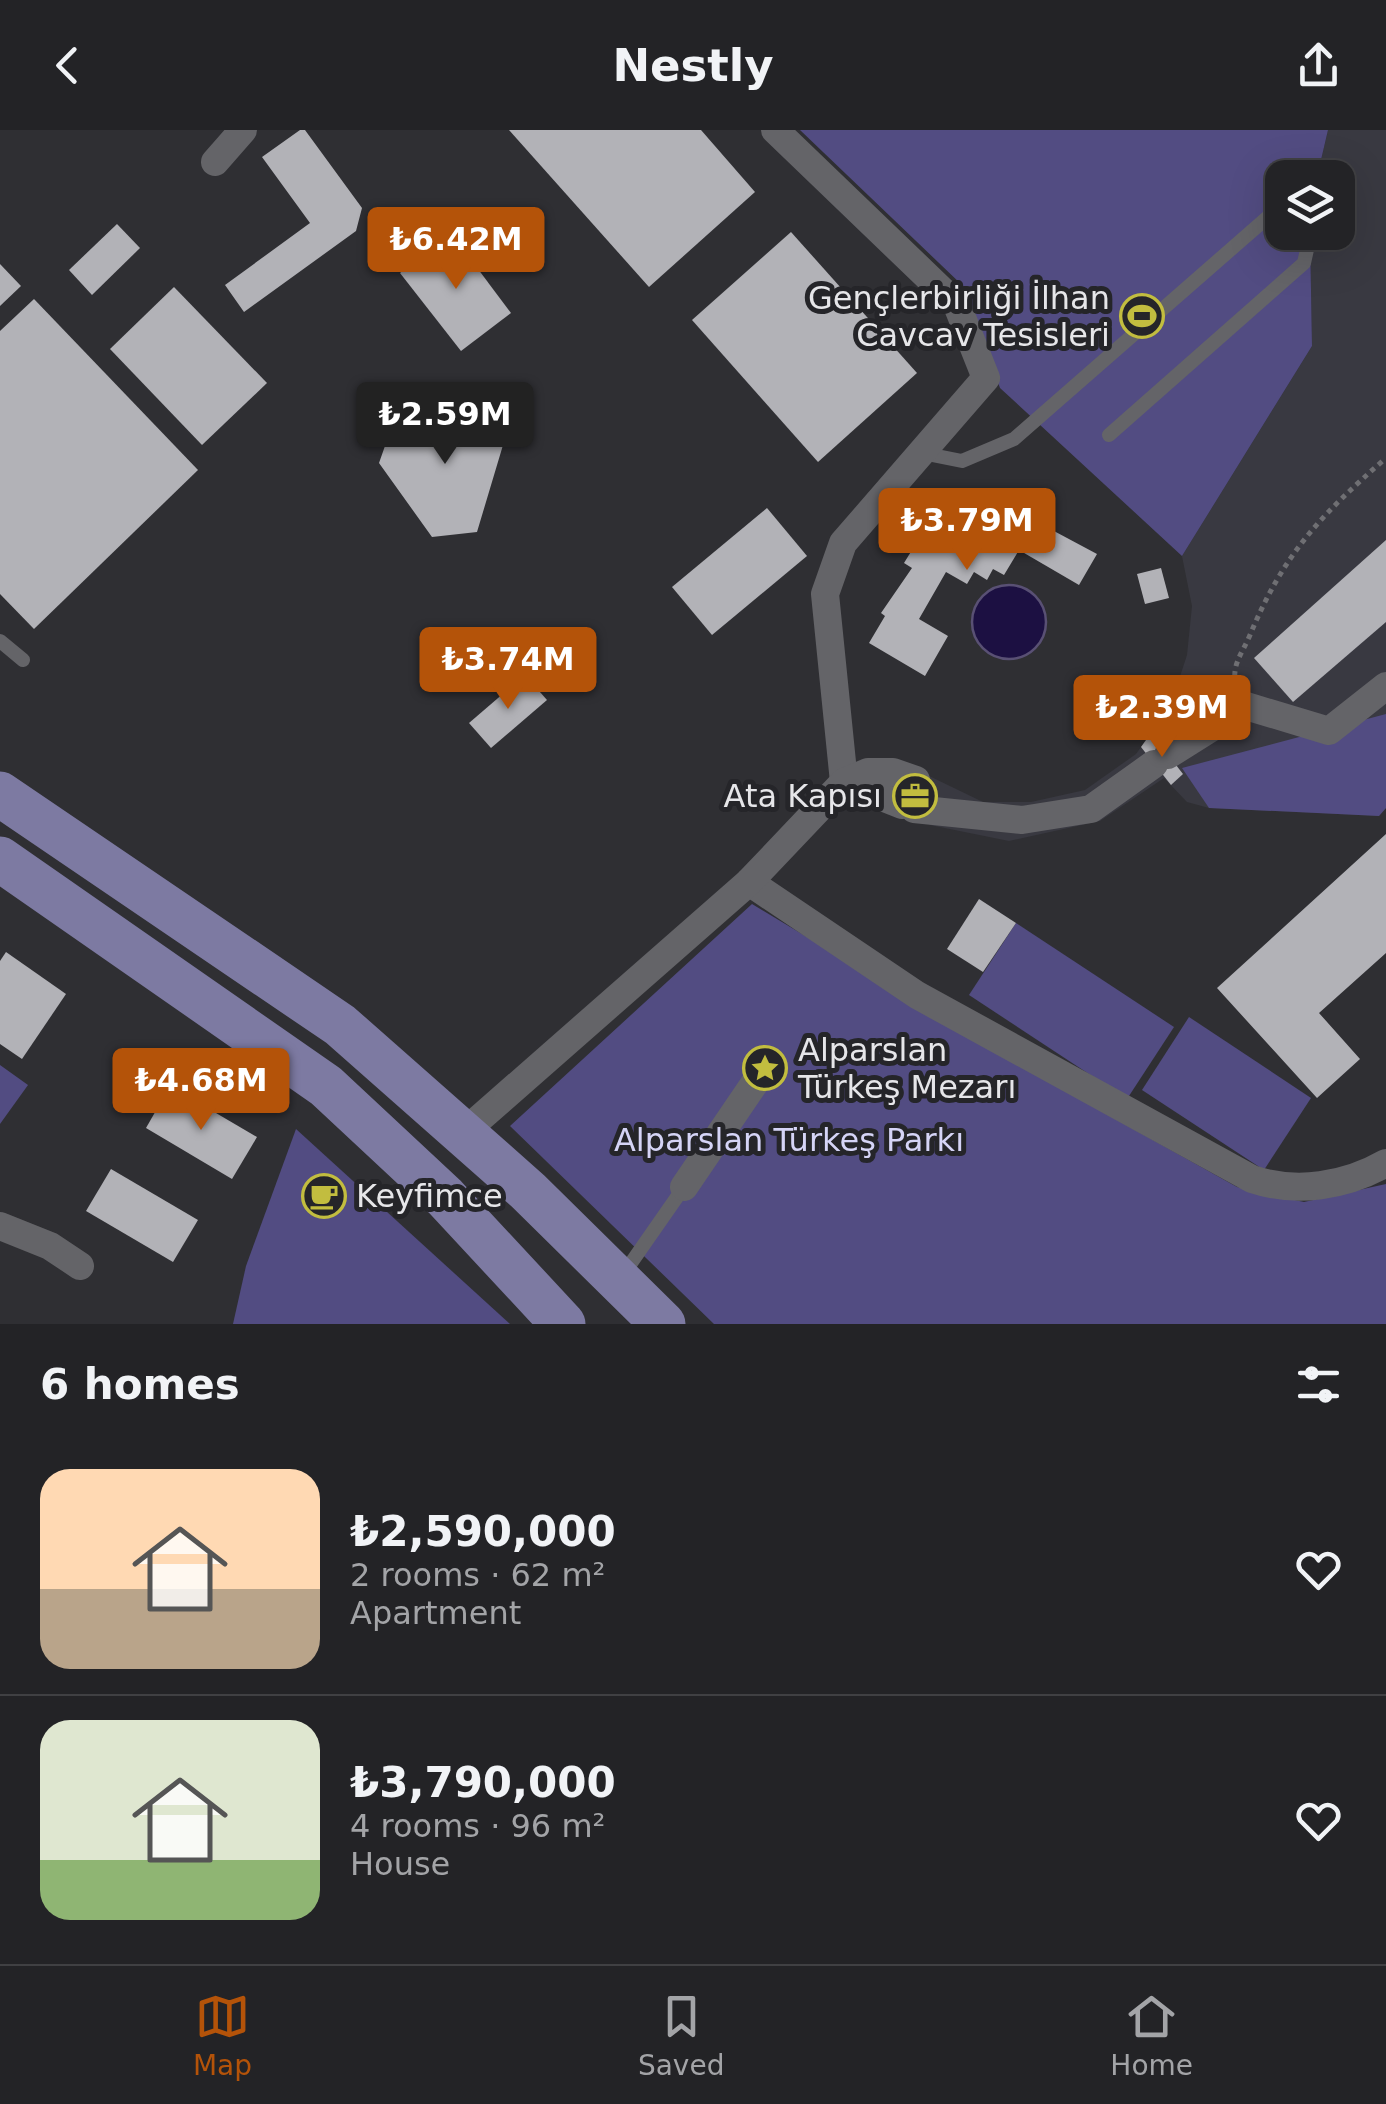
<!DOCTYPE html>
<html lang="en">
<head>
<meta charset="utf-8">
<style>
  :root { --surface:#232326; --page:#2b2b2e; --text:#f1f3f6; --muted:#a3a4a7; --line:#404043; --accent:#b45309 }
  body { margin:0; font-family:"DejaVu Sans",sans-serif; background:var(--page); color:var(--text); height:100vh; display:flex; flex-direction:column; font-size:38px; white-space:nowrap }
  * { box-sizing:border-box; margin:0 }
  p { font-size:32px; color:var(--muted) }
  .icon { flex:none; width:55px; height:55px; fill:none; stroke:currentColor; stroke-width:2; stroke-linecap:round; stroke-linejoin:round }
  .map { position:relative; height:1194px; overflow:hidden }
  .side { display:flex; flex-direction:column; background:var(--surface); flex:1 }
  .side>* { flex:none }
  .controls { position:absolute; left:1265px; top:30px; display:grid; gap:20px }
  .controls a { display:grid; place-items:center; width:90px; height:90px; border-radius:20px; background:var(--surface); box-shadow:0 10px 40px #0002,0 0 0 2px var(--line); font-size:50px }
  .price { position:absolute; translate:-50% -85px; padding:0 22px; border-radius:10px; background:var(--accent); color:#fff; font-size:32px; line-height:65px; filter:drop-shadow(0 2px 5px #0008) }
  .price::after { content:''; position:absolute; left:50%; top:60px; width:30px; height:22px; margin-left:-15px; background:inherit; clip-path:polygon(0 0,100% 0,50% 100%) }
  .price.selected { background:#222; color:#fff }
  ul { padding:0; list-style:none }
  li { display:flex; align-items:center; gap:30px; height:250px; padding:0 40px }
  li+li { border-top:2px solid var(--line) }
  li span { display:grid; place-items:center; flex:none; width:280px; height:200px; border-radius:30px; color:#555 }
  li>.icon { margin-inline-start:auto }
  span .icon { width:120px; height:120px; fill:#fffc; stroke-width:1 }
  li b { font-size:42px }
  h2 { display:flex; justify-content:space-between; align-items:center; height:120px; padding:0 40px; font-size:42px }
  header { display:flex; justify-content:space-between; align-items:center; height:130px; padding:0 40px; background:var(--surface); font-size:45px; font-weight:600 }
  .tab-bar { display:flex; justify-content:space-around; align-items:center; height:140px; border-top:2px solid var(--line); background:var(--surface); font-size:28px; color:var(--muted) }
  .tab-bar a { display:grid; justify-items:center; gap:5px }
  .tab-bar .selected { color:var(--accent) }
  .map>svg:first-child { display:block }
  .built { fill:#393941 }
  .green { fill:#524c82 }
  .water { fill:#1c1042; stroke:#595074; stroke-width:2.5 }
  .building { fill:#b2b2b7 }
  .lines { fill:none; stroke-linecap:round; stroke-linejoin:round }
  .path { stroke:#6f6f73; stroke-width:5; stroke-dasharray:5 5; stroke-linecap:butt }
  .lane { stroke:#646468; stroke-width:14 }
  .street { stroke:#646468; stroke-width:28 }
  .primary { stroke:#7d7aa2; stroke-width:45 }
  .labels { text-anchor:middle; stroke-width:10; stroke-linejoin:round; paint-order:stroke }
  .poi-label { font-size:32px; fill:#e6e6e9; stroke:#252529; text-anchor:end }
  .park-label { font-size:32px; fill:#d5d4f6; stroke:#252529 }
</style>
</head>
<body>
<header><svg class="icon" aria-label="back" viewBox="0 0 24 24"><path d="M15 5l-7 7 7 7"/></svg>Nestly<svg class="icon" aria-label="share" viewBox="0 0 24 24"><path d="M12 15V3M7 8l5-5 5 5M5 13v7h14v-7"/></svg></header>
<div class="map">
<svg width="1386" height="1194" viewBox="0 0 1386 1194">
  <rect width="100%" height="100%" fill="#2f2f33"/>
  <path class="built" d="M1328,0H1386V678L1379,686L1209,678L1187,672L1164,648L1100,691L1009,711L930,695L906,681L925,644L983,672H1031L1085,660L1136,624L1170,577L1187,525L1192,476L1182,426L1312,216L1310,103L1338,102V48L1317,47Z"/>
  <g class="green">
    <path d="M800,0H1328L1317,47L1282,48V102L1310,103L1312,216L1182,426L1000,258L962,155Z"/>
    <path d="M1386,584V678L1379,686L1209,678L1182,638Z"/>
    <path d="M752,774L1035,944L1237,1057L1304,1072L1386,1054V1194H714L510,996Z"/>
    <path d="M1016,793L1174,897L1127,969L969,865Z"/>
    <path d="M1189,887L1311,968L1264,1040L1142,960Z"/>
    <path d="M0,935L28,955L0,994Z"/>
    <path d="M296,999L510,1194H233L246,1136Z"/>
  </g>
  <circle class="water" cx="1009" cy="492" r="37"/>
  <g class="building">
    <path d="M300,0H305L362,78L356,101L244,182L225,155L310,93L262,27Z"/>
    <path d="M509,0H701L755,62L649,157Z"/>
    <path d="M117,94L140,118L92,165L69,140Z"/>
    <path d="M791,102L917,243L818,332L692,190Z"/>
    <path d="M451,103L511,183L461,221L400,143Z"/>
    <path d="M0,134L21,156L0,176Z"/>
    <path d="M174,157L267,253L202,315L110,219Z"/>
    <path d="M34,169L198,340L34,499L0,464V201Z"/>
    <path d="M462,264L485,296L509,295L477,402L432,407L379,333L392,296L418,295Z"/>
    <path d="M994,369L1097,424L1079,455L1019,420L1004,445L993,439L987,450L974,442L967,454L946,442L919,489L948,506L925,546L869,513L885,486L881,483L912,438L904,433L920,407L934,416L957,377L981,392Z"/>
    <path d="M767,378L807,426L712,505L672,457Z"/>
    <path d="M1386,410V492L1293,572L1254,528Z"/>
    <path d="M1161,438L1169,468L1145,474L1137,444Z"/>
    <path d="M525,545L547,570L491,618L469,593Z"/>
    <path d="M1151,603L1183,644L1171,655L1141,617Z"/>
    <path d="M1386,704V823L1319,883L1360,929L1317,968L1217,858Z"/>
    <path d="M979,769L1016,793L983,842L947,819Z"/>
    <path d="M6,822L66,864L22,929L0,914V831Z"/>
    <path d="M170,956L257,1007L232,1049L146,998Z"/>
    <path d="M111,1039L198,1090L173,1132L86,1081Z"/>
  </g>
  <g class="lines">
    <path class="path" d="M1236,556C1231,535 1242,524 1250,505C1284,423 1320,386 1386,328"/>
    <g class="lane">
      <path d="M1109,305L1304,133L1308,115L1304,102"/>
      <path d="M922,323L962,331L1014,309L1269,86L1282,87"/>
      <path d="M0,511L23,530"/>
      <path d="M622,1146L684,1057"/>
    </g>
    <g class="street">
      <path d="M775,0L957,175L986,248L843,413L825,464L844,652"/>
      <path d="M215,32L243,0"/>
      <path d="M1168,625L1246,576L1329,601L1386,556"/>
      <path d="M844,652L902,675"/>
      <path d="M914,679L1022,690L1091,679L1154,634"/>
      <path d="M749,752L917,865L1252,1049C1296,1064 1346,1056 1386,1033"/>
      <path d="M463,1003L749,752L844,652L868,642H893L916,650"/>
      <path d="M684,1057L765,938"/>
      <path d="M0,1096L50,1116L80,1136"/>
    </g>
    <g class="primary">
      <path d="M0,664L340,895L528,1061L663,1194"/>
      <path d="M0,729L326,956L445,1067L563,1194"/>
    </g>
  </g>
  <defs>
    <g id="stadium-ring" transform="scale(2.25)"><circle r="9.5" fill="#252529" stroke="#c2bd3f" stroke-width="1.5"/><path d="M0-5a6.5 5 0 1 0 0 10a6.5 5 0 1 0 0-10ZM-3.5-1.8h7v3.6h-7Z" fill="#c2bd3f"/></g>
    <g id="office-ring" transform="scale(2.25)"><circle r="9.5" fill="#252529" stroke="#c2bd3f" stroke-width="1.5"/><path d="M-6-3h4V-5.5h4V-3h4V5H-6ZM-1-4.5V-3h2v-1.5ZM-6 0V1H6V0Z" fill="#c2bd3f"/></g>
    <g id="sight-ring" transform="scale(2.25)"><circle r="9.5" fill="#252529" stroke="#c2bd3f" stroke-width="1.5"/><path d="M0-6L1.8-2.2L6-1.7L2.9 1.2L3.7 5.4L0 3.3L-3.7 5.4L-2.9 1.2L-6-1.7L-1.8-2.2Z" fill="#c2bd3f"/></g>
    <g id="cafe-ring" transform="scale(2.25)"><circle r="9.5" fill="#252529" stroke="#c2bd3f" stroke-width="1.5"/><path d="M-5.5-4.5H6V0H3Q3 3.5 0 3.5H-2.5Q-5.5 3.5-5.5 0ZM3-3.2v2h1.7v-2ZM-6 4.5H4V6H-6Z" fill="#c2bd3f"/></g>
  </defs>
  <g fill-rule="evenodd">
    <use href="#stadium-ring" x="1142" y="186"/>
    <use href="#office-ring" x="915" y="666"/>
    <use href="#sight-ring" x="765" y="938"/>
    <use href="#cafe-ring" x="324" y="1066"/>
  </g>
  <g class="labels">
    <g class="poi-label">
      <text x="1110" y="179">Gençlerbirliği İlhan<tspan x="1110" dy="37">Cavcav Tesisleri</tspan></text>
      <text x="882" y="677">Ata Kapısı</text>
      <text x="798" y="931" text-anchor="start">Alparslan<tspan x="798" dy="37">Türkeş Mezarı</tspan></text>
      <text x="356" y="1077" text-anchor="start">Keyfimce</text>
    </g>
    <g class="park-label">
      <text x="789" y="1021">Alparslan Türkeş Parkı</text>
    </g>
  </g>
</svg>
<div class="controls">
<a><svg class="icon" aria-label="layers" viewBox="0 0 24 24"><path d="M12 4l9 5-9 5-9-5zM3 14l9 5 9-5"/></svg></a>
</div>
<b class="price" style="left:456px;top:162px">₺6.42M</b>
<b class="price selected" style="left:445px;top:337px">₺2.59M</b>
<b class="price" style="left:967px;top:443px">₺3.79M</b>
<b class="price" style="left:508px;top:582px">₺3.74M</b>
<b class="price" style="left:1162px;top:630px">₺2.39M</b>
<b class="price" style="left:201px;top:1003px">₺4.68M</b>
</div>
<section class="side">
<h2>6 homes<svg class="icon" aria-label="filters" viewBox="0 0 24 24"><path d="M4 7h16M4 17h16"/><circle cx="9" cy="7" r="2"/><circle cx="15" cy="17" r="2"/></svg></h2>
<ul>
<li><span style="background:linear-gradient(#ffd9b3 60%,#b9a48a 0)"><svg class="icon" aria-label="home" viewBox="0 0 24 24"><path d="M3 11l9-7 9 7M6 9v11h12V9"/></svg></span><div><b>₺2,590,000</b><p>2 rooms · 62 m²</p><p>Apartment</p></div><svg class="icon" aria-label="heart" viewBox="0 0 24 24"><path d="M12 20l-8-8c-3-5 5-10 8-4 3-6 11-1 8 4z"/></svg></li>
<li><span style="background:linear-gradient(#dfe7d0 70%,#8fb573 0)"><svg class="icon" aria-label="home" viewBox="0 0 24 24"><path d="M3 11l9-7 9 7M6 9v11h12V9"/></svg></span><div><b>₺3,790,000</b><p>4 rooms · 96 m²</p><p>House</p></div><svg class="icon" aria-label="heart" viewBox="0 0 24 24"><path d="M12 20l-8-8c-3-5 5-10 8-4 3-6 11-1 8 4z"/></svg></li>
</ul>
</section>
<nav class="tab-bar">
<a class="selected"><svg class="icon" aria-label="map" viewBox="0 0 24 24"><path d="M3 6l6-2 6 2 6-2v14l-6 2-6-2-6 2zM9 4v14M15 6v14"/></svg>Map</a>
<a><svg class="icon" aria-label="saved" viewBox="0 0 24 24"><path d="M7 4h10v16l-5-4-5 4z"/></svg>Saved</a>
<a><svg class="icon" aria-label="home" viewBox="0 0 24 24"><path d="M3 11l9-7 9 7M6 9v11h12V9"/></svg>Home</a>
</nav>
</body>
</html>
